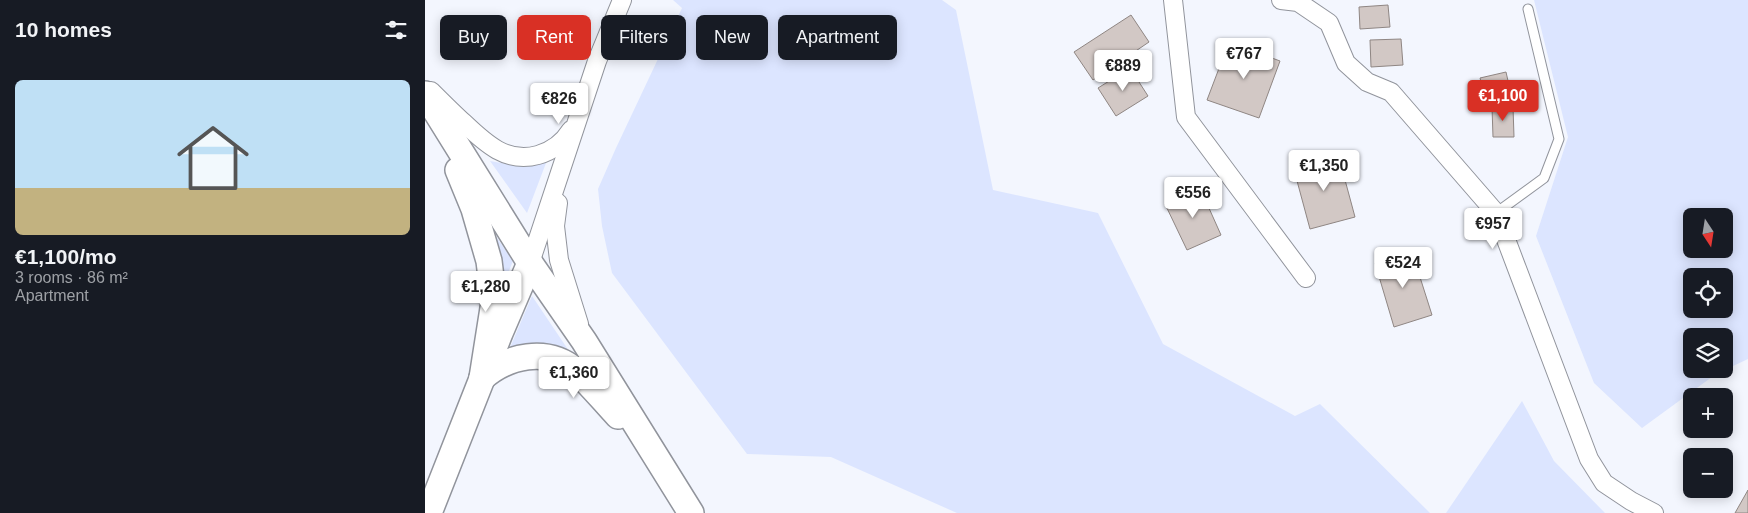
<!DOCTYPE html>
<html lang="en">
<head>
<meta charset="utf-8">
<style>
  :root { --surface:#171b24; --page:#20242c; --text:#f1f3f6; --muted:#9ea1a6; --accent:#d93025 }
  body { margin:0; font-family:Helvetica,sans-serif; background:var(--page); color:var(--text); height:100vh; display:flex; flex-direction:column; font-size:19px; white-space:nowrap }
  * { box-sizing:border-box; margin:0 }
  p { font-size:16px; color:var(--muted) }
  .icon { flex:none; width:28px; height:28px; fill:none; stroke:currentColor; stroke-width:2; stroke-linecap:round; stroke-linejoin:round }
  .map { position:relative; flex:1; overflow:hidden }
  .drawer { display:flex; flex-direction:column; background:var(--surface); width:425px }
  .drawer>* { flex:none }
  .hud { position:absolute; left:15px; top:15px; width:475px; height:45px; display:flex; gap:10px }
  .needle { width:32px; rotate:168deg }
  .fabs { position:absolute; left:1258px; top:208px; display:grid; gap:10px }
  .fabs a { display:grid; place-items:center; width:50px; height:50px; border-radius:8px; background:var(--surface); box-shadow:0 2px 12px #0003; font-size:25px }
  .price { position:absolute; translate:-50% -42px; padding:0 11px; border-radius:5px; background:#fff; color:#222; font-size:16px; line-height:32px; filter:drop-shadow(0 1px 2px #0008) }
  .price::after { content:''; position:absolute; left:50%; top:30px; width:15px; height:11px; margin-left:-8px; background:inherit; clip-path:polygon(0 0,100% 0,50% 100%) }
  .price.current { background:var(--accent); color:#fff }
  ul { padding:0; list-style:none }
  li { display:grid; align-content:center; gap:10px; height:265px; padding:0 15px }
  li span { display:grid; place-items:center; height:155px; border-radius:8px; color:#555 }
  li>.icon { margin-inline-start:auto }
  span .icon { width:90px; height:90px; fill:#fffc; stroke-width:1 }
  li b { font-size:21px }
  h2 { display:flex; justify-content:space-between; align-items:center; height:60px; padding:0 15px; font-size:21px }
  .pill { padding:0 18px; border-radius:8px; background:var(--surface); box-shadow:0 2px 12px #0003; font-size:18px; line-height:45px }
  .pill.current { background:var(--accent); color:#fff }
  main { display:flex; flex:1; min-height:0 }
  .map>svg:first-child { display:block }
  .green { fill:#dce5ff; fill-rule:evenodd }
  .building { fill:#d2c8c5; stroke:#8f8683 }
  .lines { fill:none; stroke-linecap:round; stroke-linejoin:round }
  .lane-casing { stroke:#91949c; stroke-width:11 }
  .street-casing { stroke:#91949c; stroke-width:20 }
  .secondary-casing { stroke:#91949c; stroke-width:28 }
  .lane { stroke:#fff; stroke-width:9 }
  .street { stroke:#fff; stroke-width:18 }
  .secondary { stroke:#fff; stroke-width:25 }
</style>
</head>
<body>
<main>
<section class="drawer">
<h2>10 homes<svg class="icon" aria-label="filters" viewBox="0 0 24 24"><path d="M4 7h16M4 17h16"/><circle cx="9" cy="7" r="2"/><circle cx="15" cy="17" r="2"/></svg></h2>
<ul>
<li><span style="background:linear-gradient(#bfe0f5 70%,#c2b280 0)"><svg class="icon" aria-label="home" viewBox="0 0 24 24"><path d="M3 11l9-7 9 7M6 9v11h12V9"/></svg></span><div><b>€1,100/mo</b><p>3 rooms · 86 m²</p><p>Apartment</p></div></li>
</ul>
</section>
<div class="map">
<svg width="1323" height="513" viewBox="0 0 1323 513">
  <rect width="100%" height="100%" fill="#f3f6fe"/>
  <g class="green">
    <path d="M248,0H517L531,10L568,190L673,213L738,344L870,416L895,404L1005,513H532L406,457L322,454L187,273L177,226L173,189L191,148L257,8Z"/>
    <path d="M1109,0H1323V359L1291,374L1217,428L1169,383L1111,236L1143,137ZM1299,216V249H1266V216ZM1299,276V309H1266V276ZM1266,336H1299V369H1266Z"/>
    <path d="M65,161L94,166L121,163L102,213Z"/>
    <path d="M66,229L88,261L80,280Z"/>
    <path d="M107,296L146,354L84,350Z"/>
    <path d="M1097,401L1129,461L1180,513H1021Z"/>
  </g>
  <g class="building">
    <path d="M963,5L965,27L935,29L934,7Z"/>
    <path d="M706,15L724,42L668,80L649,52Z"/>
    <path d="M976,39L978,65L946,67L945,40Z"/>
    <path d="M804,42L855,61L834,118L782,100Z"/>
    <path d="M705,68L723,96L691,116L673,88Z"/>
    <path d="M1081,72L1086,94L1061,100L1055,78Z"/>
    <path d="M1067,107H1088L1089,137H1068Z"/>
    <path d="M913,154L930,217L885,229L868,166Z"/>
    <path d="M775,188L796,235L762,250L740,204Z"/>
    <path d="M987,252L1007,315L969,327L950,263Z"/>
    <path d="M1323,490V513H1310Z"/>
  </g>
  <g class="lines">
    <g class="lane-casing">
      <path id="lane" d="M1071,213L1119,178L1134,139L1103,9"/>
    </g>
    <g class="street-casing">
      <g id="street">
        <path d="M748,0L761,117L881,278"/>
        <path d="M856,0L873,2L904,23L921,63L942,82L966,92L1071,213L1164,459L1179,483L1206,501L1229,513"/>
        <path d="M6,91C17,102 28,113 39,123C60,143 82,164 113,155C127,151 138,143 146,130"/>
        <path d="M133,203L130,226L134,260L154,324"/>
        <path d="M105,263L172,61L197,0"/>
      </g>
    </g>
    <g class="secondary-casing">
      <g id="secondary">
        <path d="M0,94L105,263L159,341L266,513"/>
        <path d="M33,170L49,209L64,261L69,302L57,378"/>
        <path d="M57,378C82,356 122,346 151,371C166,385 179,401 193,416"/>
        <path d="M4,513L75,333L105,263"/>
      </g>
    </g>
    <use href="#lane" class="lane"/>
    <use href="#street" class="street"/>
    <use href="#secondary" class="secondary"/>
  </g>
</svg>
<div class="fabs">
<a><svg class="needle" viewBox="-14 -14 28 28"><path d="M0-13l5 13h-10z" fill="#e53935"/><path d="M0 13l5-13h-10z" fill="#9ea1a6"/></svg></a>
<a><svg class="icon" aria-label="locate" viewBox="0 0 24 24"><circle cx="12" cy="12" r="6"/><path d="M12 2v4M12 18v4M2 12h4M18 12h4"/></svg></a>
<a><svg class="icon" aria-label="layers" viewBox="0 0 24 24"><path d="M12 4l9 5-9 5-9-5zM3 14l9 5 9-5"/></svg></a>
<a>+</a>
<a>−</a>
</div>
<b class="price" style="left:819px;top:80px">€767</b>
<b class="price" style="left:698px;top:92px">€889</b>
<b class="price current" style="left:1078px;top:122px">€1,100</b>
<b class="price" style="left:134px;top:125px">€826</b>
<b class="price" style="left:899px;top:192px">€1,350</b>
<b class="price" style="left:768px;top:219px">€556</b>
<b class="price" style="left:1068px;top:250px">€957</b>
<b class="price" style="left:978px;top:289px">€524</b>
<b class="price" style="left:61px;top:313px">€1,280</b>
<b class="price" style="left:149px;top:399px">€1,360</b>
<div class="hud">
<a class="pill">Buy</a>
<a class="pill current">Rent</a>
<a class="pill">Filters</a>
<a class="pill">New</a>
<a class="pill">Apartment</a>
</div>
</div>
</main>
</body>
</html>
